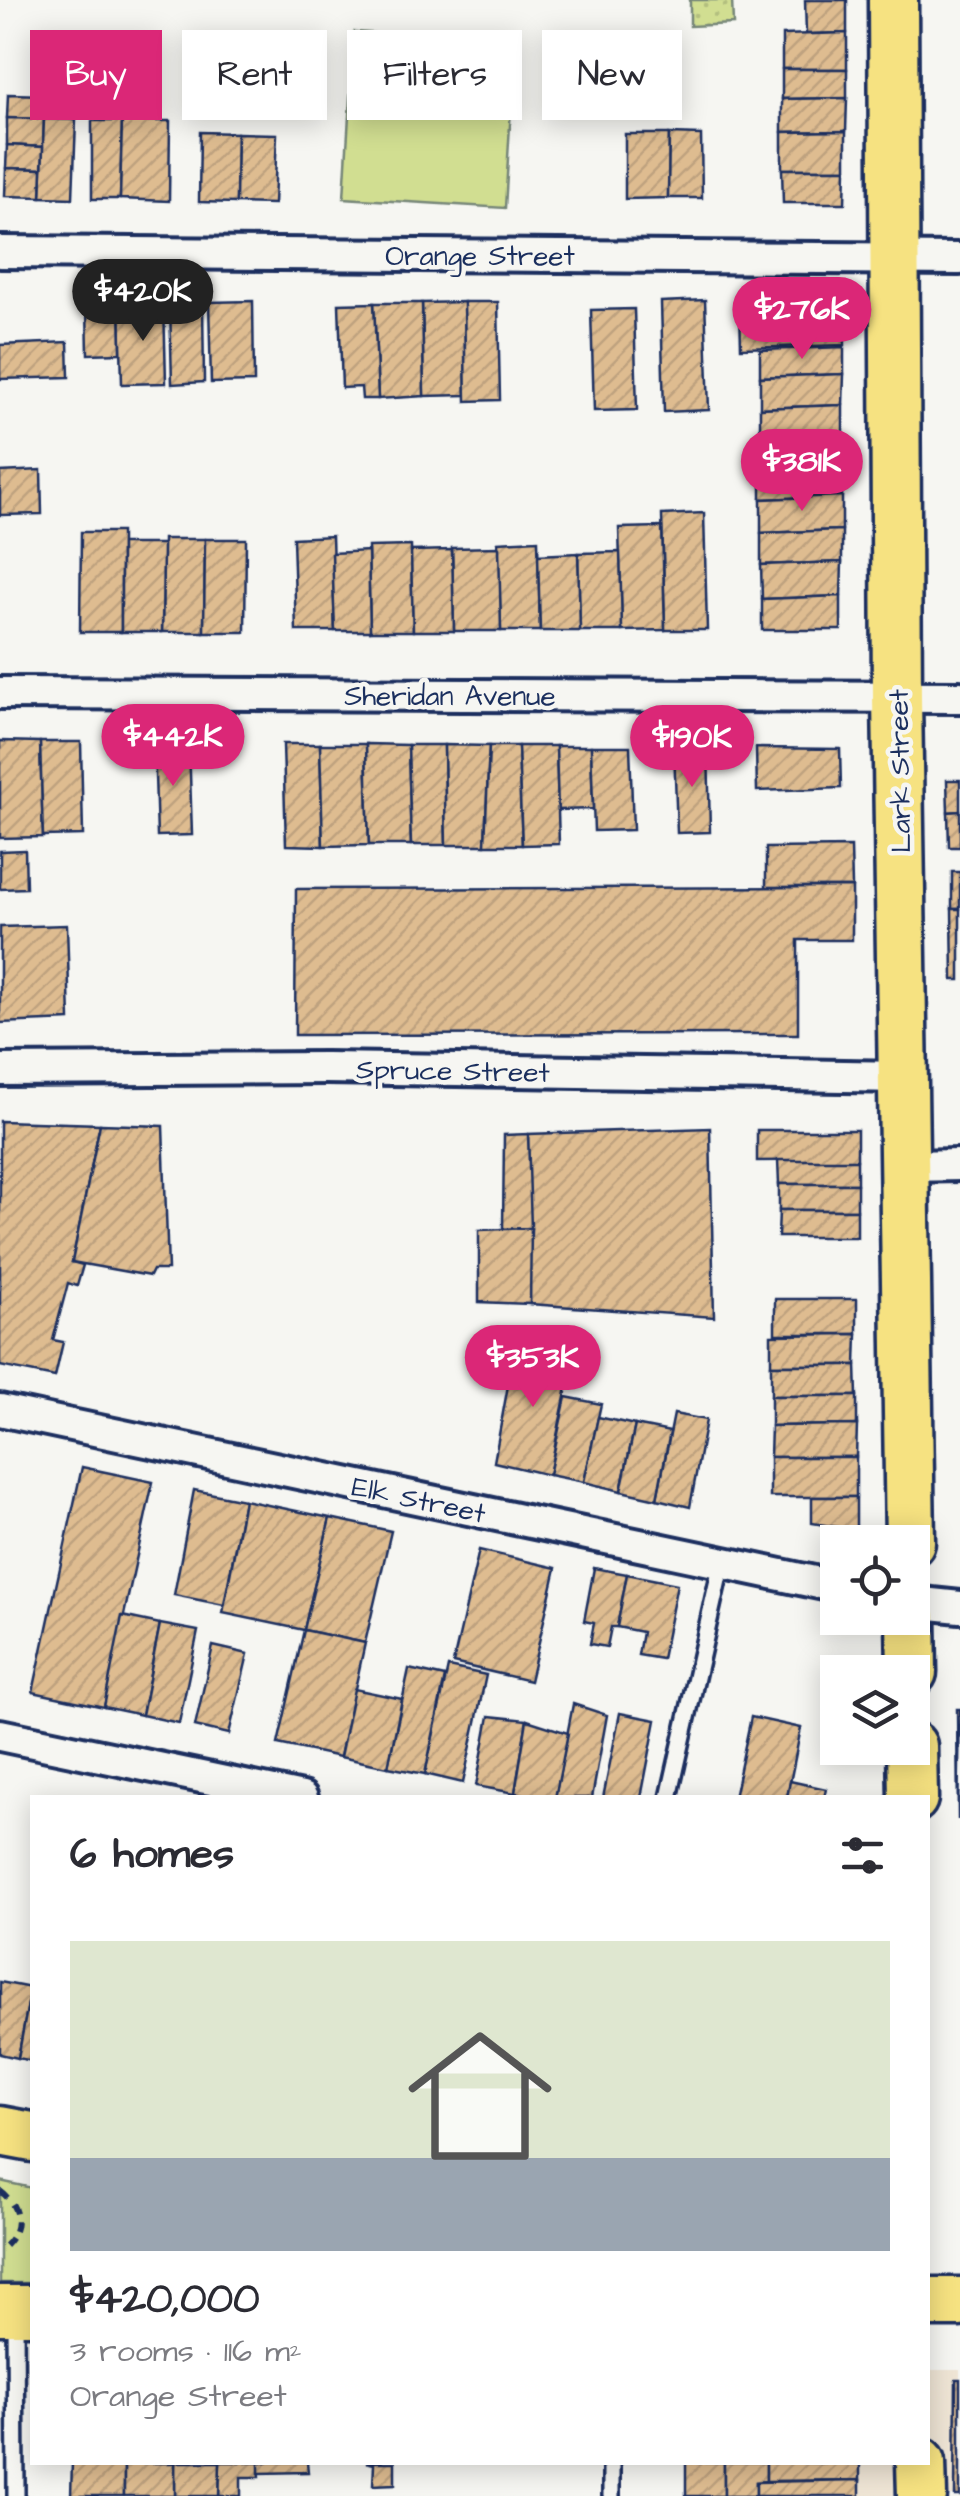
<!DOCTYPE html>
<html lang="en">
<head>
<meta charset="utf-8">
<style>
  :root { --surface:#fff; --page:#f2f2f3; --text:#2b2b33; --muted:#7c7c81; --accent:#db2777 }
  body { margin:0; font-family:"Architects Daughter",sans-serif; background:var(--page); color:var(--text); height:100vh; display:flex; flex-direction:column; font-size:38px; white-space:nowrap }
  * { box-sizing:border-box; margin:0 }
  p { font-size:32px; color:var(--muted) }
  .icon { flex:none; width:55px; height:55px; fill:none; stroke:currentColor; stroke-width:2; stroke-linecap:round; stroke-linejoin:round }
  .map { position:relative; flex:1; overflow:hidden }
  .details { position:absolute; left:30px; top:1795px; width:900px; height:670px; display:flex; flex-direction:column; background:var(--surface); border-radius:0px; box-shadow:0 5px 25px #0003 }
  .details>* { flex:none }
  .banner { position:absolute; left:30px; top:30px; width:900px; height:90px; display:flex; gap:20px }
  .fabs { position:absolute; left:820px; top:1525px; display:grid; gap:20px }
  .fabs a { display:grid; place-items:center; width:110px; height:110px; border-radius:0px; background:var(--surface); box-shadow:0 5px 25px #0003; font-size:50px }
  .price { position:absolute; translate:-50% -85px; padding:0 22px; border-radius:35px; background:var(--accent); color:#fff; font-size:32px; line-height:65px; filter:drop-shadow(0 2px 5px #0008) }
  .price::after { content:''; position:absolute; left:50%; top:60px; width:30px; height:22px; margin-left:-15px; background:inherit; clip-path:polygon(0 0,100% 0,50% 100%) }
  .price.on { background:#222; color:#fff }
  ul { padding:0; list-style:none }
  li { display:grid; align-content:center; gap:20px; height:530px; padding:0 40px }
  li span { display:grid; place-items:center; height:310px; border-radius:0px; color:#555 }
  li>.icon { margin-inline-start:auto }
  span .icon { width:180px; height:180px; fill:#fffc; stroke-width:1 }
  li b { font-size:42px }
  h2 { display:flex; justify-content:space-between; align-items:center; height:120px; padding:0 40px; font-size:42px }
  .chip { padding:0 35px; border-radius:0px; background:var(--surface); box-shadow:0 5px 25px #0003; font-size:35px; line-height:90px }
  .chip.on { background:var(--accent); color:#fff }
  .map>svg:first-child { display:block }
  .built { fill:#efe5d5 }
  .grass { fill:url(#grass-dots); stroke:#768678; stroke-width:2.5 }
  .park { fill:#d1de91; stroke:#768678; stroke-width:2.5 }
  .building { fill:url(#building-hatch); stroke:#1b2f5e; stroke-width:2.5 }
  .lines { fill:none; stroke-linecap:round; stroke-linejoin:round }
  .service-casing { stroke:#1b2f5e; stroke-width:22 }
  .minor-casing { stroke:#1b2f5e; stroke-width:38 }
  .primary-casing { stroke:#1b2f5e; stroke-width:55 }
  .path { stroke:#1b2f5e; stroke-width:6; stroke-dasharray:10 8; stroke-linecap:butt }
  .service { stroke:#f6f6f2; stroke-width:15 }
  .minor { stroke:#f6f6f2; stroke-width:30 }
  .primary { stroke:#f6e281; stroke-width:48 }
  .labels { text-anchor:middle; stroke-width:9; stroke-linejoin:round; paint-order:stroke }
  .street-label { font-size:28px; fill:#1b2f5e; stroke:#f6f6f2 }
</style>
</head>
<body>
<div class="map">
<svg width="960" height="2496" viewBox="0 0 960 2496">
  <defs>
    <pattern id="grass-dots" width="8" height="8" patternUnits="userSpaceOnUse" patternTransform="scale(2.5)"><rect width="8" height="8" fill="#d1de91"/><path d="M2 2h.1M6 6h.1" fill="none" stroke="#b3bf7f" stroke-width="1.8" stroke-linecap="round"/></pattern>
    <pattern id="building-hatch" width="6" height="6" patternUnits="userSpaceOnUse" patternTransform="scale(2.5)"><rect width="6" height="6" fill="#debc90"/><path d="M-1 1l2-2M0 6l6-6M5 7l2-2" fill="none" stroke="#bea27f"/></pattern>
  </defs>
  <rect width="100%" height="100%" fill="#f6f6f2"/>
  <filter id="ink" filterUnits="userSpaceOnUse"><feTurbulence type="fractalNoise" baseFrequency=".01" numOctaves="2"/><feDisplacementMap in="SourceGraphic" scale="20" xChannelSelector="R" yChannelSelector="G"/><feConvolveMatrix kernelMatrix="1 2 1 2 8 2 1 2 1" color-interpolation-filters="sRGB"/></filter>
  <g filter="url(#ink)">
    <path class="built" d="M928,2370H960V2496H768L769,2463L928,2462Z"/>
    <path class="grass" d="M690,0H732L733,24L690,26Z"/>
    <g class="park">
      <path d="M354,32L515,41L505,208L344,198Z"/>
      <path d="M0,2181L32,2188V2283H0Z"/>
    </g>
    <g class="building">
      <path d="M805,0H847V33L806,34Z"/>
      <path d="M847,33V69H782V35Z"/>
      <path d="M782,69H847V98L782,99Z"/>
      <path d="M8,94L45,95L44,119L7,118Z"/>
      <path d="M847,98L846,131L782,132V99Z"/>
      <path d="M7,118L44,119L43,147L7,145Z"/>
      <path d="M44,119L76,120L73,198L41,197Z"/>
      <path d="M92,121H122L120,199H92Z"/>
      <path d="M122,121H170L169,201L120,199Z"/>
      <path d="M846,131V169H782V132Z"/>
      <path d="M200,132L237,133L236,203L199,202Z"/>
      <path d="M237,133L277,134L274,204L236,203Z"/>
      <path d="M625,134H669L668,198L625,199Z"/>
      <path d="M669,134L701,135L702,198H668Z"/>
      <path d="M7,145L43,147L42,169L6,168Z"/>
      <path d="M6,168L42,169L41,197L5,196Z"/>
      <path d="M782,169H846L845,203H783Z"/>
      <path d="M705,300L709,410L664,412L661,302Z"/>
      <path d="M253,301L254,382L211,383L209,302Z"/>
      <path d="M464,302L466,395L424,396L422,303Z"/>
      <path d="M464,302H498L500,400L466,401Z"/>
      <path d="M844,302L845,345L741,348L740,306Z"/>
      <path d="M164,303L166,383L122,384L120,305Z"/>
      <path d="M374,303H422L424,396L378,399Z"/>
      <path d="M374,303L378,399H362L361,387L342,388L339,304Z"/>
      <path d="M170,304H203L204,382L172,384Z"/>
      <path d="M120,305L121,353L88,354L87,306Z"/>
      <path d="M634,309L637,410L594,411L591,310Z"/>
      <path d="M68,342L69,377L0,379V345Z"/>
      <path d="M844,347V374L760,377V350Z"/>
      <path d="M844,374L843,405L760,408V377Z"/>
      <path d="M843,405V433L760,435V408Z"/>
      <path d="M843,433V464L761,467L760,435Z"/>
      <path d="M843,464L842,496L761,499V467Z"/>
      <path d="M41,470L42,514L0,515V472Z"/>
      <path d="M842,496V530L761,533V499Z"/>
      <path d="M704,513L707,630H665L662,515Z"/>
      <path d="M662,527L665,630L622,631L619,528Z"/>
      <path d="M842,530V562L761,565V533Z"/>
      <path d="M81,532H121V632H80Z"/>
      <path d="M332,536L335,631H296L293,538Z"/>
      <path d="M163,539H205L204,632H162Z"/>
      <path d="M205,539H246L245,632H204Z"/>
      <path d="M538,540L540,631H501L498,542Z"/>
      <path d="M121,544H163L162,632H121Z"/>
      <path d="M411,546L413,631H370L368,547Z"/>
      <path d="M499,547L501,631H454L452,548Z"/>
      <path d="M452,550L454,631H413L411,551Z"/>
      <path d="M368,551L370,631H335L332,553Z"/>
      <path d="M620,552L622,631H580L578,553Z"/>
      <path d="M578,553L580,631H540L538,555Z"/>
      <path d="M842,562L841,596L762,599L761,565Z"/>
      <path d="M841,596V630H762V599Z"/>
      <path d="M0,741L40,742L43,837L0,838Z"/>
      <path d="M40,742H81L83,835L43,836Z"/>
      <path d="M154,743H189L192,835L157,836Z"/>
      <path d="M283,744H320L323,846L286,845Z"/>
      <path d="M320,744H366L369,845L323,846Z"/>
      <path d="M366,744L408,745L411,845H369Z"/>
      <path d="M408,745H444L446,845H411Z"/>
      <path d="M444,745L489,746L485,845H446Z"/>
      <path d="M489,746H518L522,845H485Z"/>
      <path d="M518,746H556L559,844L522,845Z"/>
      <path d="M556,746H591L593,809L558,810Z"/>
      <path d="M591,746H630L633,830L594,831Z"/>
      <path d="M674,747H708L710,832L677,833Z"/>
      <path d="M756,748L840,749L841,788L757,791Z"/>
      <path d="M947,780H960V811L948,812Z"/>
      <path d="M960,811V847H949L948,812Z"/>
      <path d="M851,847L852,887H766V848Z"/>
      <path d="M25,850L26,888L0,889V851Z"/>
      <rect x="952" y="872" width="8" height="37"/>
      <path d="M852,887V940H798V1034L295,1035L296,889Z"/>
      <path d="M952,909H960V980H953Z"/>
      <path d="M67,925L70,1020L0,1023V927Z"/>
      <path d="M0,1121L100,1124L72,1262L83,1265L77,1286L68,1283L53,1340L63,1342L55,1377L0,1366Z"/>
      <path d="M100,1124L163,1126L168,1270H153L150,1276L72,1262Z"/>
      <path d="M710,1128L714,1317L530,1304L528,1134Z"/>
      <path d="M757,1130H857V1160L757,1161Z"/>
      <path d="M528,1134L531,1228L503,1229L504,1135Z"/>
      <path d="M778,1160H857V1184H779Z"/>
      <rect x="779" y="1184" width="78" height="26"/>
      <path d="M779,1210H857V1237H778Z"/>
      <path d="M531,1228L530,1304L479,1302V1230Z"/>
      <rect x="775" y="1299" width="82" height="35"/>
      <path d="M857,1334L856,1365H771V1335Z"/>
      <path d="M515,1347L573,1358L549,1475L494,1462Z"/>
      <path d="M771,1365H856L857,1396H771Z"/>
      <path d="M771,1396H857V1425L771,1426Z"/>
      <path d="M566,1397L601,1404L584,1482L549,1475Z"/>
      <path d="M674,1414L706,1420L690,1507L657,1499Z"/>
      <path d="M598,1417L635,1425L621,1491L584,1482Z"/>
      <path d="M635,1425L670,1432L657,1499L621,1491Z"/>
      <path d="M857,1425L856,1457H770L771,1426Z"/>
      <rect x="770" y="1457" width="86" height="40"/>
      <path d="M82,1467L153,1482L104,1707L33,1692Z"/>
      <path d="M194,1490L244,1500L224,1605L174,1595Z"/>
      <path d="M812,1497H856V1530L812,1523Z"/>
      <path d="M244,1500L330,1518L304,1630L223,1613Z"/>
      <path d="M330,1518L391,1531L365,1643L304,1630Z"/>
      <path d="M479,1550L556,1568L530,1681L453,1663Z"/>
      <path d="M594,1568L627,1574L617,1627H611L607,1647L590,1644L594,1623L584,1621Z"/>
      <path d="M627,1574L677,1584L662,1659L638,1655L642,1632L617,1627Z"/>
      <path d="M122,1616L160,1624L142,1715L104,1707Z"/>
      <path d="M160,1624L198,1631L179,1723L142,1715Z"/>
      <path d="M304,1630L365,1643L340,1757L278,1744Z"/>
      <path d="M213,1646L248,1654L229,1734L195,1726Z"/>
      <path d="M448,1667L486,1675L463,1783L425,1774Z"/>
      <path d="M409,1669L445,1677L425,1774L388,1767Z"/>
      <path d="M354,1689L402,1699L388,1767L340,1757Z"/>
      <path d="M573,1704L607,1715L592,1798H555Z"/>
      <path d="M957,1709H960L958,1820Z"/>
      <path d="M620,1713L656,1720L641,1798H603Z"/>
      <path d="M489,1716L527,1720L515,1793L476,1786Z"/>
      <path d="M751,1717L801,1728L787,1798H734Z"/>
      <path d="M527,1720L568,1733L555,1798L515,1793Z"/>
      <path d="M790,1781L826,1789L824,1798H787Z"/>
      <path d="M0,1982L31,1988L18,2058L0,2054Z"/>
      <path d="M32,1982V2061L18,2058Z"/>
      <path d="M956,2380H960V2496H955Z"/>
      <path d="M72,2462H124V2496H71Z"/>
      <path d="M220,2462H259L260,2477H241V2496H219Z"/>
      <path d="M220,2462L219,2496H175V2462Z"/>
      <path d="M259,2462H307L308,2472L259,2473Z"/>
      <path d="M366,2462H395V2484L373,2485L374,2464Z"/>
      <rect x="686" y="2462" width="38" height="34"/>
      <path d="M724,2462H766V2481L756,2482V2496H724Z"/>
      <path d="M766,2462L860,2464V2480L766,2481Z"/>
      <rect x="124" y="2463" width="51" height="33"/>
      <path d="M860,2480V2496H756V2482Z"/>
    </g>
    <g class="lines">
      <g class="service-casing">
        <g id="service">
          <path d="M669,1798L722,1562"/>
          <path d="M15,2315L16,2496"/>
          <path d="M611,2462V2496"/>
        </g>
      </g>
      <g class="minor-casing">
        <g id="minor">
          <path d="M0,252L960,259"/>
          <path d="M0,693L960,697"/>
          <path d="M0,1070L326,1068L905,1077"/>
          <path d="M906,1166L960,1165"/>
          <path d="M0,1410L838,1587"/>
          <path d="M912,1602L960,1607"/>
          <path d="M0,1735L302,1798"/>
        </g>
      </g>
      <g class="primary-casing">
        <g id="primary">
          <path d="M893,0L897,697L910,1542"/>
          <path d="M911,1618L912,1672"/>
          <path d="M912,1746L913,1798"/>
          <path d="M0,2131L32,2137"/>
          <path d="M928,2302H960"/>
          <path d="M0,2310H32"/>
          <path d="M921,2462L922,2496"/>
        </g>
      </g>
      <path class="path" d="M0,2191C22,2207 23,2233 0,2250"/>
      <use href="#service" class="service"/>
      <use href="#minor" class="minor"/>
      <use href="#primary" class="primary"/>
    </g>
  </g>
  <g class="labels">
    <g class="street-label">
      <text x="480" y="265">Orange Street</text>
      <text x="450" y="705">Sheridan Avenue</text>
      <text transform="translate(899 771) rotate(-91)" y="10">Lark Street</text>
      <text transform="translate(453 1070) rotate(1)" y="10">Spruce Street</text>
      <text transform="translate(419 1499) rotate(12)" y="10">Elk Street</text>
    </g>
  </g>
</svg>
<div class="fabs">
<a><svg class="icon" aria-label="locate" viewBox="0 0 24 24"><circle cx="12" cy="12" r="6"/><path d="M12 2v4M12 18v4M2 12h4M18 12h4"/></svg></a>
<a><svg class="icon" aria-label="layers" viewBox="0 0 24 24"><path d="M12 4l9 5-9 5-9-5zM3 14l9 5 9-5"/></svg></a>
</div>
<b class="price on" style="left:143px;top:344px">$420K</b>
<b class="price" style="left:802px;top:362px">$276K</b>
<b class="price" style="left:802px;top:514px">$381K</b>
<b class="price" style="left:173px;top:789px">$442K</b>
<b class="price" style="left:692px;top:790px">$190K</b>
<b class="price" style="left:533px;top:1410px">$353K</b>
<div class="banner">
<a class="chip on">Buy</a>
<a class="chip">Rent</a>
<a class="chip">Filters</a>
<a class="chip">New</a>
</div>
<section class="details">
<h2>6 homes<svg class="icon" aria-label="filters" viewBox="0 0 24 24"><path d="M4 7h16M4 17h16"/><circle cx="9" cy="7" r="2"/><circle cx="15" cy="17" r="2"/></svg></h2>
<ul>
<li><span style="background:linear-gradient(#dfe7d0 70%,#9aa5b1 0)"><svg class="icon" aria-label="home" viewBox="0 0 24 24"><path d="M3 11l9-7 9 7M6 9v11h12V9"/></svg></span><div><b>$420,000</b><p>3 rooms · 116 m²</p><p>Orange Street</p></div></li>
</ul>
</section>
</div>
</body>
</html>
